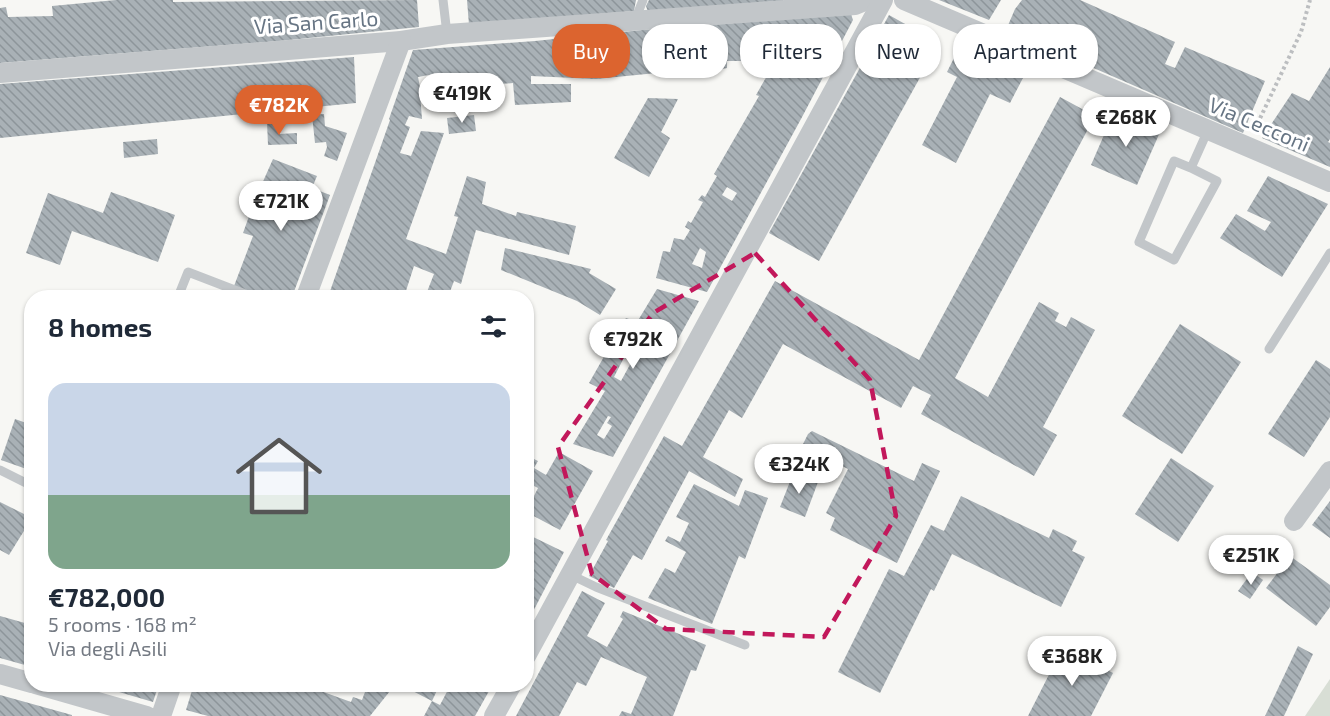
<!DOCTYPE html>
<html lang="en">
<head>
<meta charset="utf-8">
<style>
  :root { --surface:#fff; --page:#f2f2f3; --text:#1f2937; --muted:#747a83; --accent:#dc642f }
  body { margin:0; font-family:"Exo 2",sans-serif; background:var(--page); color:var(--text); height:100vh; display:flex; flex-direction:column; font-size:22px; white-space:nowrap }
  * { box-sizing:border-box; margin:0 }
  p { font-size:20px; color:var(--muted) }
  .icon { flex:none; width:33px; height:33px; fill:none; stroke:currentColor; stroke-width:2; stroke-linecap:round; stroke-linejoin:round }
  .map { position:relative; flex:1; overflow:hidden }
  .sheet { position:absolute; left:24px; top:290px; width:510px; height:402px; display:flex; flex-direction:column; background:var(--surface); border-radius:24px; box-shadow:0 2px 4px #0004 }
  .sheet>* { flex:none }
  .banner { position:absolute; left:552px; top:24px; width:570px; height:54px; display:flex; gap:12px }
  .price { position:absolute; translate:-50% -51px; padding:0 14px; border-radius:21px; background:#fff; color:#222; font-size:20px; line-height:39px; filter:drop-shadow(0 2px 3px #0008) }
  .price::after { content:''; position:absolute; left:50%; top:36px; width:18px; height:14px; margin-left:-9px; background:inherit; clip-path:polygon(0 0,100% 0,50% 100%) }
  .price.on { background:var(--accent); color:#fff }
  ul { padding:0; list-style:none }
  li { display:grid; align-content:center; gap:12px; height:318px; padding:0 24px }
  li span { display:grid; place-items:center; height:186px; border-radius:18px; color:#555 }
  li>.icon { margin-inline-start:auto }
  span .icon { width:108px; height:108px; fill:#fffc; stroke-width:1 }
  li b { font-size:26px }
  h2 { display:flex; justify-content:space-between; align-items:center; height:72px; padding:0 24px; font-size:26px }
  .chip { padding:0 21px; border-radius:24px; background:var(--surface); box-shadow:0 2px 4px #0004; font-size:21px; line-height:54px }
  .chip.on { background:var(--accent); color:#fff }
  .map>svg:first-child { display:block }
  .green { fill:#d8ded5 }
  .building { fill:url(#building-back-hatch); fill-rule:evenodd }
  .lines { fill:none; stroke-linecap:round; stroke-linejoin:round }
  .path { stroke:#bcbec0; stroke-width:4; stroke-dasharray:3 3; stroke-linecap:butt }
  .lane { stroke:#c2c6c9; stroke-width:9 }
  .street { stroke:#c2c6c9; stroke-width:20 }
  .marked { fill:none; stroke:#c2185b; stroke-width:4.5; stroke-dasharray:12 8; stroke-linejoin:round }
  .labels { text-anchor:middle; stroke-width:6; stroke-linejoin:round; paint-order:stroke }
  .street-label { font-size:21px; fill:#677584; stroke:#fff }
</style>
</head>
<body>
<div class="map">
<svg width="1330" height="716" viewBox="0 0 1330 716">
  <defs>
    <pattern id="building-back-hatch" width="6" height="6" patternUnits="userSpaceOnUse" patternTransform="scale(1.5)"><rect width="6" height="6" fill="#a9b1b6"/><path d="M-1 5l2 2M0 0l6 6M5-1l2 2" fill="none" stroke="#8d959a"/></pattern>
  </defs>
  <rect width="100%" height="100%" fill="#f7f7f4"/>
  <path class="green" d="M1330,679V716H1305Z"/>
  <g class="building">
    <path d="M116,0H173V2L417,0L419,27L279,41L0,63V8L6,7L8,17L53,16L52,6Z"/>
    <path d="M467,0H636L634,11L469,25Z"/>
    <path d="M649,0H783V2L648,12L646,6Z"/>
    <path d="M939,0H1001L989,20Z"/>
    <path d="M1022,0H1080L1175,42L1165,64L1175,68L1185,47L1265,81L1243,133L1006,30L1015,9Z"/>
    <path d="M851,14L853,20L801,119L707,292L656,278L663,251L670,252L674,238L684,240L690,230L685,227L688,221L691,223L703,202L698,200L702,195L705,197L710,188L717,176L714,174L759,96L756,95L784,46L755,49L753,65H747L748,61H727V68L713,71V68L697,69L596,79L531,76V84H571V102L515,105L513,83L435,89V92L420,93L422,119L409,116L405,125L410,127L400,153L411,156L421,131L444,133L406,239L446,254L458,217L454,216L467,176L486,182L482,204L516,216L517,212L576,226L569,255L476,230L461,284L454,281L448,297H425L434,274L414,266L404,297H328L390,120L389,119L413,50L535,41L642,30ZM434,74L435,85L420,87L418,77ZM727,187L737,193L732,201L722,195ZM700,248L706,252L702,268L692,264Z"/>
    <path d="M889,15L939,43L819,261L769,233Z"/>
    <path d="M961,44L1024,76L1010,103L990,94L956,163L922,145L957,77L947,72Z"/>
    <path d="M354,57L356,103L0,138V84Z"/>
    <path d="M1330,67V139L1328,142L1330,143V167L1262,138L1292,93L1309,101Z"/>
    <path d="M1060,97L1095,116L955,378L988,397L1039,302L1059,313L1055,321L1066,327L1071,317L1095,330L1043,427L1057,435L1034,476L921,414L931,395L913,386L901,408L783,344L742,418L729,410L703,457L743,479L735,497L689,471L642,560L633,555L614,588L589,576L608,541L606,540L664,436L682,446L775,281L919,360Z"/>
    <path d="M648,98L678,99L661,132L670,138L649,177L614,158Z"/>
    <path d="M1114,112L1160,132L1137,185L1091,165Z"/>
    <path d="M324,114L325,126L347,133L337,161L324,156L327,147L326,142L315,143L312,115Z"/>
    <path d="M474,115L476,131L449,134L447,118Z"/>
    <path d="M278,121L279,134L297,133V144L268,145L267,122Z"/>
    <path d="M157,139L158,154L124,158L123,142Z"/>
    <path d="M273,159L317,176L312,188L330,195L292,297H264L234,286L253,236L243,233L252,208L264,212L269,199L257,195Z"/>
    <path d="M1268,176L1328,204L1282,277L1220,238L1236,214L1265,231L1271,222L1247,211Z"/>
    <path d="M111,192L175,215L158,262L72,231L60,265L26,253L48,193L103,213Z"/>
    <path d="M505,248L591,269L589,273L616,289L600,315L577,301L501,270Z"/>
    <path d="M657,289L699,301L613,457L573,444L605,391L589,383L626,318L629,319L627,323L634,327ZM630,346L638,350L621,381L614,377ZM608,416L611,417L607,423L612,426L604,439L597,435Z"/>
    <path d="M1180,324L1241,362L1182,454L1122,416Z"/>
    <path d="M1316,360L1330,369V417L1304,457L1268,434Z"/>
    <path d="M15,419L32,425V471L1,460Z"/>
    <path d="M812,431L914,481L922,463L940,471L897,563L830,530L835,518L826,513L848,469L802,446L808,434Z"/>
    <path d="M559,452L593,471L560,530L526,512L538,488L526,482V455L538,461L534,468L546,475Z"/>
    <path d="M1171,458L1214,486L1178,542L1135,514Z"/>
    <path d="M793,474L818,482L805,517L780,507Z"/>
    <path d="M694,484L739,506L745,490L768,498L745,559L739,556L712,624L648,598L665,568L675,573L686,552L665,541L668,536L680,542L689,523L676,517Z"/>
    <path d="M961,496L1049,538L1053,529L1077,541L1072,551L1085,557L1061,607L952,554L934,591L931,589L880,693L838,672L889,569L904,576L931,525L944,531Z"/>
    <path d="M1330,501V538L1312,525Z"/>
    <path d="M0,502L32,518L9,555L0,550Z"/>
    <path d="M527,534L564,552L526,625V535Z"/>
    <path d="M1239,535L1255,546L1237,572L1221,561Z"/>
    <path d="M1290,556L1330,585V607L1316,626L1266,588Z"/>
    <path d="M1252,572L1263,580L1250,599L1238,591Z"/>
    <path d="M582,591L605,603L587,636L607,647L623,619L620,617L623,611L706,645L696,671L691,670L673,716H619L622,711L631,714L647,677L601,657L586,686L577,682L559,716H516Z"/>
    <path d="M0,616L32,625V667L0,658Z"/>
    <path d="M1298,646L1313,654L1284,716H1265Z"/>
    <path d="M1063,647L1113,673L1091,716H1028Z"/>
    <path d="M92,684H159L153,702Z"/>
    <path d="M194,684H320L318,690L351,702L353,697L362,700L368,684H396L392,692L390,691L370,716H208L186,710Z"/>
    <path d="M407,684H440L432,701L405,687Z"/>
    <path d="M451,684H493L475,716H424L432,701L440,705Z"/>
    <path d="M0,695L72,715V716H0Z"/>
  </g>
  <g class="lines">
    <path class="path" d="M1255,129L1301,32L1310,0"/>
    <g class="lane">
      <path d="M443,0L447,34"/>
      <path d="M635,20L643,0"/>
      <path d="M1191,168L1217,181L1174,260L1139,242L1174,161L1191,168L1208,130"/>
      <path d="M178,297L188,272L253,297"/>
      <path d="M1269,349L1330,253"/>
      <path d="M0,470L32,486"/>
      <path d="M571,575L596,587L745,645"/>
    </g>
    <g class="street">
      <path d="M904,0L1330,182"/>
      <path d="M0,73L401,41L447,34L855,5L867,0"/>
      <path d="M306,297L401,41"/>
      <path d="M1294,521L1330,471"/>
      <path d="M526,656L883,0"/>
      <path d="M0,674L32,683"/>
      <path d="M35,684L147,716"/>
      <path d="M161,716L172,684"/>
      <path d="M494,716L512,684"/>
    </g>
  </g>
  <path class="marked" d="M755,253L870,380L896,516L824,637L666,629L592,574L558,447L653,313Z"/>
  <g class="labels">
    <g class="street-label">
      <text transform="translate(316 23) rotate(-4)" y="7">Via San Carlo</text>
      <text transform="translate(1259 125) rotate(23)" y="7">Via Cecconi</text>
    </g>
  </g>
</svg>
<b class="price" style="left:462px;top:124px">€419K</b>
<b class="price on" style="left:279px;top:136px">€782K</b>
<b class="price" style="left:1126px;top:148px">€268K</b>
<b class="price" style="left:281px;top:232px">€721K</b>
<b class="price" style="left:633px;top:370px">€792K</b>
<b class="price" style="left:799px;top:495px">€324K</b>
<b class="price" style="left:1251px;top:586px">€251K</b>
<b class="price" style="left:1072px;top:687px">€368K</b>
<div class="banner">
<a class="chip on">Buy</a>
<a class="chip">Rent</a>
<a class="chip">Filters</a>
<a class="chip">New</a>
<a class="chip">Apartment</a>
</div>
<section class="sheet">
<h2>8 homes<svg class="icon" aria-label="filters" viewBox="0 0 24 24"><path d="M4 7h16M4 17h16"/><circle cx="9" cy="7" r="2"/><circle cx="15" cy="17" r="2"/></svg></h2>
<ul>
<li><span style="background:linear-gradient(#c9d6e8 60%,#7fa58c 0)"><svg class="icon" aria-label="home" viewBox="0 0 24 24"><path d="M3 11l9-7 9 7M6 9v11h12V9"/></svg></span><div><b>€782,000</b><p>5 rooms · 168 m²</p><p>Via degli Asili</p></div></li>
</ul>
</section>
</div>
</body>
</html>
